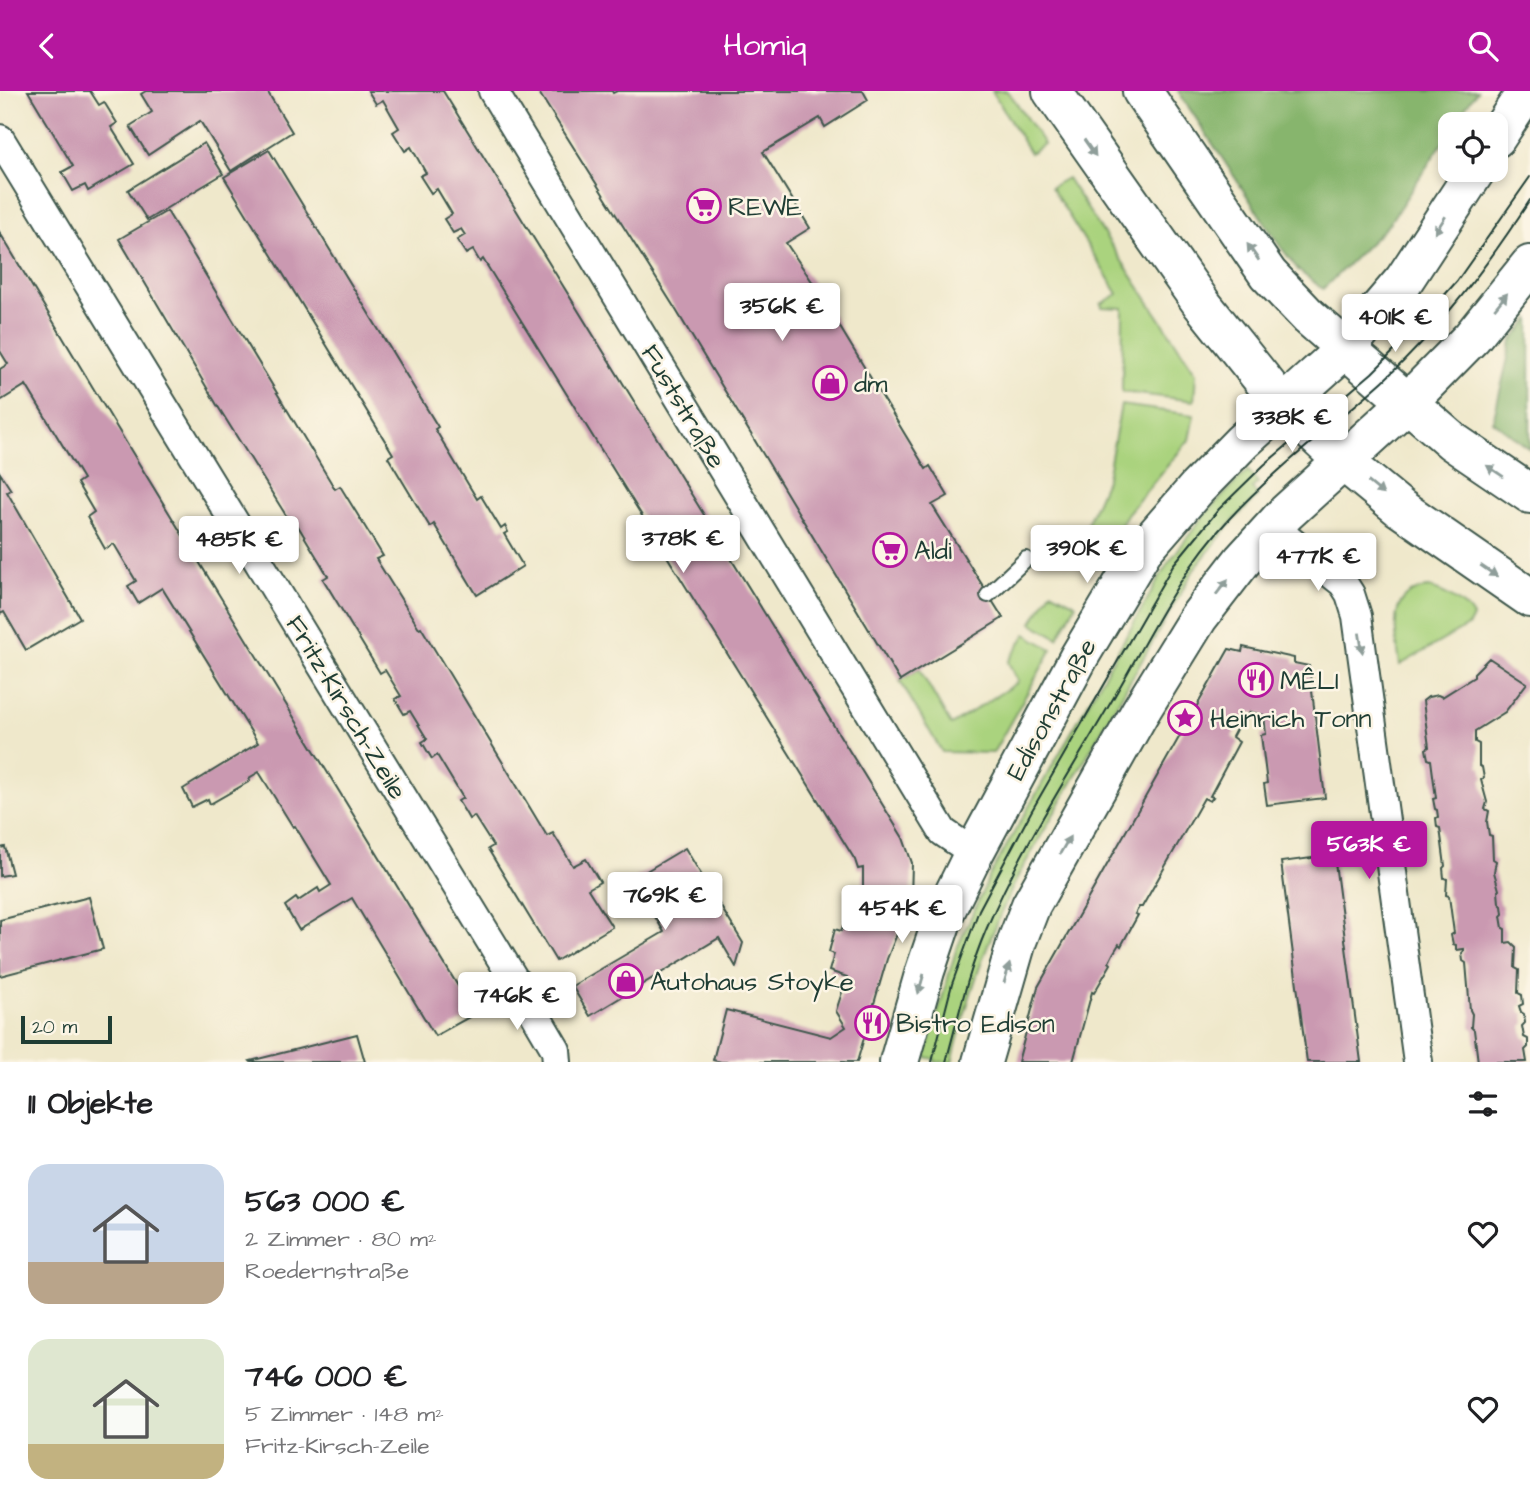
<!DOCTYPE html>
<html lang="de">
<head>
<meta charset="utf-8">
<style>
  :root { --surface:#fff; --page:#f6f6f6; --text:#202124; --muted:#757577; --accent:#b5179e }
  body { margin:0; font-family:"Architects Daughter",sans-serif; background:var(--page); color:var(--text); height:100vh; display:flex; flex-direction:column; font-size:26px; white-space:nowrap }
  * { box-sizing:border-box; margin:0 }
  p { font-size:23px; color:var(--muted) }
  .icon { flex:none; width:38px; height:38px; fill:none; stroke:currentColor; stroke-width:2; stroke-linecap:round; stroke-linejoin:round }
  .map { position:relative; height:971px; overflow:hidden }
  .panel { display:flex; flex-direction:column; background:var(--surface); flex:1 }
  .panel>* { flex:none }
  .tools { position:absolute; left:1438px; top:21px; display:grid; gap:14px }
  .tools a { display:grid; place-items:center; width:70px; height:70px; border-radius:14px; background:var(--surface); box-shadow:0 4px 10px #0003; font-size:35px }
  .scale { position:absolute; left:21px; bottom:18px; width:91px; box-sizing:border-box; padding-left:7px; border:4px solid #1f3d34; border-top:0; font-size:19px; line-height:24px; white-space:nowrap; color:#1f3d34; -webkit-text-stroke:5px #fcf5e5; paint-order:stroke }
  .price { position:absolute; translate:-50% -60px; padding:0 16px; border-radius:7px; background:#fff; color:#222; font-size:23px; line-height:46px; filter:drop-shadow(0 2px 4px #0008) }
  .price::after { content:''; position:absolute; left:50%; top:42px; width:21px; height:16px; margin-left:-10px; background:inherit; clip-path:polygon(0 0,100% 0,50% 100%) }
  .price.active { background:var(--accent); color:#fff }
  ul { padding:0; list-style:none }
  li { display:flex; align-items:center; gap:21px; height:175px; padding:0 28px }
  li span { display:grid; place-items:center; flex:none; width:196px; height:140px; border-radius:21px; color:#555 }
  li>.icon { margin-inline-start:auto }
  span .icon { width:84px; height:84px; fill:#fffc; stroke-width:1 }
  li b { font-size:30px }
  h2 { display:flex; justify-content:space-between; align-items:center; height:84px; padding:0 28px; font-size:30px }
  header { display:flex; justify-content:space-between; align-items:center; height:91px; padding:0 28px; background:var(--accent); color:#fff; font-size:32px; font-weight:600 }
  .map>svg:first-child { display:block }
  .green { fill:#aad37e; stroke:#648859; stroke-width:2 }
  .forest { fill:#87b56d; stroke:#537950; stroke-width:2 }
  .building { fill:#ca99b1 }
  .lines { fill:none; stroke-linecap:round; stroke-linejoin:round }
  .lane-casing { stroke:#3e574b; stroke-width:18 }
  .street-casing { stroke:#3e574b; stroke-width:32 }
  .secondary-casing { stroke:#3e574b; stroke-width:42 }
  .lane { stroke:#fff; stroke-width:14 }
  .street { stroke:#fff; stroke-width:28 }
  .secondary { stroke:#fff; stroke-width:38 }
  .tram { stroke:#1f3d34; stroke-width:2 }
  .oneway { fill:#8f9e9a }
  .labels { text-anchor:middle; stroke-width:5; stroke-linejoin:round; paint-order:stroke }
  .poi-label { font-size:26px; fill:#1f3d34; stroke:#fcf5e5; text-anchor:start }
  .street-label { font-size:26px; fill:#1f3d34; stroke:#fcf5e5 }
</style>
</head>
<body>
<header><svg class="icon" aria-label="back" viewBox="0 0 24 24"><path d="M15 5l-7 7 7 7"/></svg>Homiq<svg class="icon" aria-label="search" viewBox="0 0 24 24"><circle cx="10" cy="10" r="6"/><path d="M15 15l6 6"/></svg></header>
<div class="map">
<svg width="1530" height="971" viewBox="0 0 1530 971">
  <rect width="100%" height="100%" fill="#fcf5e5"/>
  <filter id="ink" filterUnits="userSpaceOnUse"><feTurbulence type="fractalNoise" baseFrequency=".0143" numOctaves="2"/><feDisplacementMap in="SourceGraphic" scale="14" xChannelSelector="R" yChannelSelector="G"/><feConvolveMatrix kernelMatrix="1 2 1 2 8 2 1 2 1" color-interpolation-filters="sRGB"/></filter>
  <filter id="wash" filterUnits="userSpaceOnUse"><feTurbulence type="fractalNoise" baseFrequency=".00686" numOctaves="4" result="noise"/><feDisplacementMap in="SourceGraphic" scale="28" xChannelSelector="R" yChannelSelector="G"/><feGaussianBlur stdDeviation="1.57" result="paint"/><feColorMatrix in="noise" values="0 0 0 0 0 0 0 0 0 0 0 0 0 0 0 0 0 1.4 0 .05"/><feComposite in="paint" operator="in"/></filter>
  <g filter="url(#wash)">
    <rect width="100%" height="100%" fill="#efe8cb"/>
    <g class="green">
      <path d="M992,0H1008L1044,53L1030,62Z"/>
      <path d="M1067,87L1196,282L1194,310L1122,301L1123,217L1102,216L1101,213L1118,203L1051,96Z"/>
      <path d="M1121,314L1194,324L1189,349L1127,423L1097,477L1073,466L1107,387Z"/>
      <path d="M1248,379L1258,392L1252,397L1258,405L1233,430L1195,477L1018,785C989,845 967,906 952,971H935V968L925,966L956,859L990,784L1168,472L1206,422Z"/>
      <path d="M1429,497C1443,500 1467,513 1473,526L1469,534L1400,574C1396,544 1385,500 1429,497Z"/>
      <path d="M1051,500L1076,513L1058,547L1032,532Z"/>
      <path d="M1026,543L1052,558L993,662L942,661L900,590L919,578L951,634L1018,591L1008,571Z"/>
    </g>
    <g class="forest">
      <path d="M1178,0H1477L1454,33H1451V39L1388,134L1323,198L1299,180L1280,155Z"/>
      <path d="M1530,228V358L1493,330L1512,250Z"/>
    </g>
    <g id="blocks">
      <g class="building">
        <path d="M28,0H90L99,14L104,11L117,32L111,36L134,73L88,100L85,94L73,100L62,81L73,75Z"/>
        <path d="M146,0H267L292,41L231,80L200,30L148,64L130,35L152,21L141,3Z"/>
        <path d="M368,0H443L903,747L912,772L911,808L887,868L857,971H721L713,969L726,919L831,946L846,936L836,920L847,886L829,880L834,863L829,861L835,838L841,840L858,801L863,803V777L858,778L855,769L483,168L480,171L473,159L466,163L457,149L465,144L461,138L453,142L444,128L452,123L437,98L431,102L420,85L426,82L411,56L405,60L393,41L399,37L383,9L376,13Z"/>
        <path d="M538,0H612L613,2L617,0H863L868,9L825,36L820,27L763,61L810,137L786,152L815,195L926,378L930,375L948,405L932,414L1003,527L900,590L676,219Z"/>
        <path d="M204,52L223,83L147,129L128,99Z"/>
        <path d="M269,59L438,336L435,338L477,408L481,405L501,438L505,435L508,441L504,443L523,475L477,504L434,433L430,436L388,366L393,363L224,86Z"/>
        <path d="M167,120L335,398L340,395L383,465L376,468L419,537L421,536L547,745L553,742L573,775L586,768L600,791L588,798L612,836L556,870L488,758L493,755L474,725L469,728L465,721L458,710L463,707L437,664L432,668L422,651L427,648L410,620L404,623L395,608L401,605L385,579L380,582L323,488L328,485L321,473L298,435L291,439L285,428L287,426L217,314L119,148Z"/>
        <path d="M0,142L116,335L475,923L435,945L352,807L299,839L285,815L296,807L298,810L318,797L320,801L331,794L295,735L293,736L259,681L249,687L250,690L210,713L208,708L192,716L183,698L258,652L162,497L138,512L128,495L136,490L114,453L105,458L87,426L94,421L77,392L83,388L26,294L0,310V278L8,273L0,260Z"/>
        <path d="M0,382L11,399L7,401L80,527L26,559L4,521L0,523Z"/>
        <path d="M1243,556L1294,567V572L1309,575L1325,707L1267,714L1264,693L1267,692L1261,644L1266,643L1264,624L1250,621L1246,628L1242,627L1232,646L1239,651L1210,705L1213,706L1210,710L1204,707L1142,816H1139L1135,823L1138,824L1121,855L1119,853L1113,863L1109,871L1111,873L1094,902L1092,901L1073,971H1018L1038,896L1229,558L1242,561Z"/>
        <path d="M1489,567L1527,592L1505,621L1475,640V651L1479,653V675L1482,676L1484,687L1481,689L1487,711L1485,718L1489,720L1487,731L1489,744L1492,745L1493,768L1496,770L1494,781L1499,799L1498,800L1499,812L1502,815L1503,823L1501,825L1503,837L1505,838V852L1511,851L1516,856L1515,877L1519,879L1518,902L1522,904L1523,913L1519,915L1521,921L1524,923L1525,932L1522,935L1524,946L1528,948V956L1525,959L1527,971H1478L1474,939L1471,936L1472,923L1470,919L1466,872L1463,870L1462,862L1464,860V858L1456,859V854L1453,853L1451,844L1454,842L1449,805L1446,804L1447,788L1444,787L1443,777L1445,775L1440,737L1437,736L1436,727L1438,726L1437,719L1435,718L1433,708L1436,707L1431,669L1428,668L1426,658L1429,656L1423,610L1428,606L1438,604L1442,606L1474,586V582Z"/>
        <path d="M5,756L12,783L0,785V757Z"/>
        <path d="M685,757L743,852L736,876L719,847L590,925L572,895L664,841L633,788Z"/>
        <path d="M1334,764L1361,971H1307L1281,771Z"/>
        <path d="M89,806L103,858L0,885V829Z"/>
        <path d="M357,943L365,971H251L250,970Z"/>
      </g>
    </g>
  </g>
  <g filter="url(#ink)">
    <use href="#blocks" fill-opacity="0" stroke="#3e574b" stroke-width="2"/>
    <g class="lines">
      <g class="lane-casing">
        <path id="lane" d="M988,504L1026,468"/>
      </g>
      <g class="street-casing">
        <g id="street">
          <path d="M493,0L943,741L974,762"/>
          <path d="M0,48L526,908L556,959L557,971"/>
          <path d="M1274,437L1343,492L1350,503L1357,525L1418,971"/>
        </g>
      </g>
      <g class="secondary-casing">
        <g id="secondary">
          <path d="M1052,0L1202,213L1282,313L1343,370L1400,417L1530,507"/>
          <path d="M1142,0L1268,183L1309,226L1452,350L1530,403"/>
          <path d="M1496,47L1527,0"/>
          <path d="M899,971L925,880L945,821L974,762L1079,566L1143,459L1197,397L1242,351L1345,258L1404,189L1476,79"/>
          <path d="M982,971L1017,850L1031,814L1140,621L1198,527L1242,470L1286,422L1407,312L1472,246L1530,174"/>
        </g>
      </g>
      <use href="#lane" class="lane"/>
      <use href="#street" class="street"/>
      <use href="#secondary" class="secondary"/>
      <g class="tram">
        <path d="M932,971L952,893L979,819L1031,721L1173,474L1219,418L1264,374L1372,282L1403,251L1457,190L1530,86"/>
        <path d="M946,971C958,927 968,881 986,839C1020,758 1070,682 1114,606C1149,545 1180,480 1229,428C1276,377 1332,336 1383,290C1441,237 1487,175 1530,109"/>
      </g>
    </g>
    <defs><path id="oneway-solid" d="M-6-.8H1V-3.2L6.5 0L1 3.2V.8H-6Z" transform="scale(1.75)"/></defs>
    <g class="oneway">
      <use href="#oneway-solid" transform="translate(1090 57) rotate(55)"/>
      <use href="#oneway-solid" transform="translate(1440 134) rotate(123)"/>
      <use href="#oneway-solid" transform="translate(1253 161) rotate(-125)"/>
      <use href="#oneway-solid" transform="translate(1501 210) rotate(-51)"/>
      <use href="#oneway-solid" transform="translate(1495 380) rotate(-146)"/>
      <use href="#oneway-solid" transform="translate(1376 397) rotate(39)"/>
      <use href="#oneway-solid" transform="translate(1489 480) rotate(34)"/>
      <use href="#oneway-solid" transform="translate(1222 496) rotate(-52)"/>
      <use href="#oneway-solid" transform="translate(1361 552) rotate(81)"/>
      <use href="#oneway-solid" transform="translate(1065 754) rotate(-60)"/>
      <use href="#oneway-solid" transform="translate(1007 882) rotate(-73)"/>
      <use href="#oneway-solid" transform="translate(921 893) rotate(106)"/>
    </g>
  </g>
  <defs>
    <g id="supermarket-ring" transform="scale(1.75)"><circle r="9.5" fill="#fcf5e5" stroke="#b5179e" stroke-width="1.5"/><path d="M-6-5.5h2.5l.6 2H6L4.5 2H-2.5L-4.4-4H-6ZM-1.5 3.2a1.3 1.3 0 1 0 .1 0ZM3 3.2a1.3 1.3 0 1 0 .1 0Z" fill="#b5179e"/></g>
    <g id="shop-ring" transform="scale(1.75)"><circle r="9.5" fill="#fcf5e5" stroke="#b5179e" stroke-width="1.5"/><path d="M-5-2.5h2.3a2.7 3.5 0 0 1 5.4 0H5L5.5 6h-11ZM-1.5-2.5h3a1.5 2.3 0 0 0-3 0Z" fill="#b5179e"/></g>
    <g id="restaurant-ring" transform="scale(1.75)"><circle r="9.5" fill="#fcf5e5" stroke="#b5179e" stroke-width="1.5"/><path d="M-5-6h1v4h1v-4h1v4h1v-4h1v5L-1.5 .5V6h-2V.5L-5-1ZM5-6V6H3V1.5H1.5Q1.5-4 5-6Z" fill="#b5179e"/></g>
    <g id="sight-ring" transform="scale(1.75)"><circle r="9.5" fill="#fcf5e5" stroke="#b5179e" stroke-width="1.5"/><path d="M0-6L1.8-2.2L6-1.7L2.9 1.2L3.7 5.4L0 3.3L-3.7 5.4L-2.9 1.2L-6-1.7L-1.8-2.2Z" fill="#b5179e"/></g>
  </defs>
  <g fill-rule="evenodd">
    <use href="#supermarket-ring" x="704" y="115"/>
    <use href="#shop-ring" x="830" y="292"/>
    <use href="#supermarket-ring" x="890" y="459"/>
    <use href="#restaurant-ring" x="1256" y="589"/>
    <use href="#sight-ring" x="1185" y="627"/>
    <use href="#shop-ring" x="626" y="890"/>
    <use href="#restaurant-ring" x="872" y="932"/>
  </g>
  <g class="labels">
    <g class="poi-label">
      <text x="728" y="124">REWE</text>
      <text x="854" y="301">dm</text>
      <text x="914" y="468">Aldi</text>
      <text x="1280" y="598">MÊLI</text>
      <text x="1210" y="636">Heinrich Tonn</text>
      <text x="650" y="899">Autohaus Stoyke</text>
      <text x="896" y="941">Bistro Edison</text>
    </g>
    <g class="street-label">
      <text transform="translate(684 315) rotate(59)" y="9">Fuststraße</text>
      <text transform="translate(347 616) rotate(59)" y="9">Fritz-Kirsch-Zeile</text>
      <text transform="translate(1051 618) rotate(-61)" y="9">Edisonstraße</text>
    </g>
  </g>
</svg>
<div class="tools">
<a><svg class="icon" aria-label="locate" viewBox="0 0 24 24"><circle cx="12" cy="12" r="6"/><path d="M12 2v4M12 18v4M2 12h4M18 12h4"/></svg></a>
</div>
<div class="scale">20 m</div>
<b class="price" style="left:782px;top:252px">356K €</b>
<b class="price" style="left:1395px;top:263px">401K €</b>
<b class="price" style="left:1292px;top:363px">338K €</b>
<b class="price" style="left:683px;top:484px">378K €</b>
<b class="price" style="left:239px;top:485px">485K €</b>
<b class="price" style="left:1087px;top:494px">390K €</b>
<b class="price" style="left:1318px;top:502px">477K €</b>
<b class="price active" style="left:1369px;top:790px">563K €</b>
<b class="price" style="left:665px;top:841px">769K €</b>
<b class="price" style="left:902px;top:854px">454K €</b>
<b class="price" style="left:517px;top:941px">746K €</b>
</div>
<section class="panel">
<h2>11 Objekte<svg class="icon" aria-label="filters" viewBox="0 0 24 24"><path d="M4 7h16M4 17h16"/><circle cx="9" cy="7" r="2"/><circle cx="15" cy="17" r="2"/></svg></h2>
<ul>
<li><span style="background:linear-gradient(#c9d6e8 70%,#b9a48a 0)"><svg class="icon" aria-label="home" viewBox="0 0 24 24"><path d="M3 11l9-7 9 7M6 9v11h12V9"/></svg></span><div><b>563 000 €</b><p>2 Zimmer · 80 m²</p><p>Roedernstraße</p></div><svg class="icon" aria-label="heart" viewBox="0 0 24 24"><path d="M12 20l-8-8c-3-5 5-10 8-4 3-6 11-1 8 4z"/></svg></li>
<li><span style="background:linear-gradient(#dfe7d0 75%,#c2b280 0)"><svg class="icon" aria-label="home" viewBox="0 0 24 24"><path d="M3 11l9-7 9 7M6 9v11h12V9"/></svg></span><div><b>746 000 €</b><p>5 Zimmer · 148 m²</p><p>Fritz-Kirsch-Zeile</p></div><svg class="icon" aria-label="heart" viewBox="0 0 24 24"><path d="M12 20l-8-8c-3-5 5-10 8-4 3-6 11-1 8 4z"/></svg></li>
</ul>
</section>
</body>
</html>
